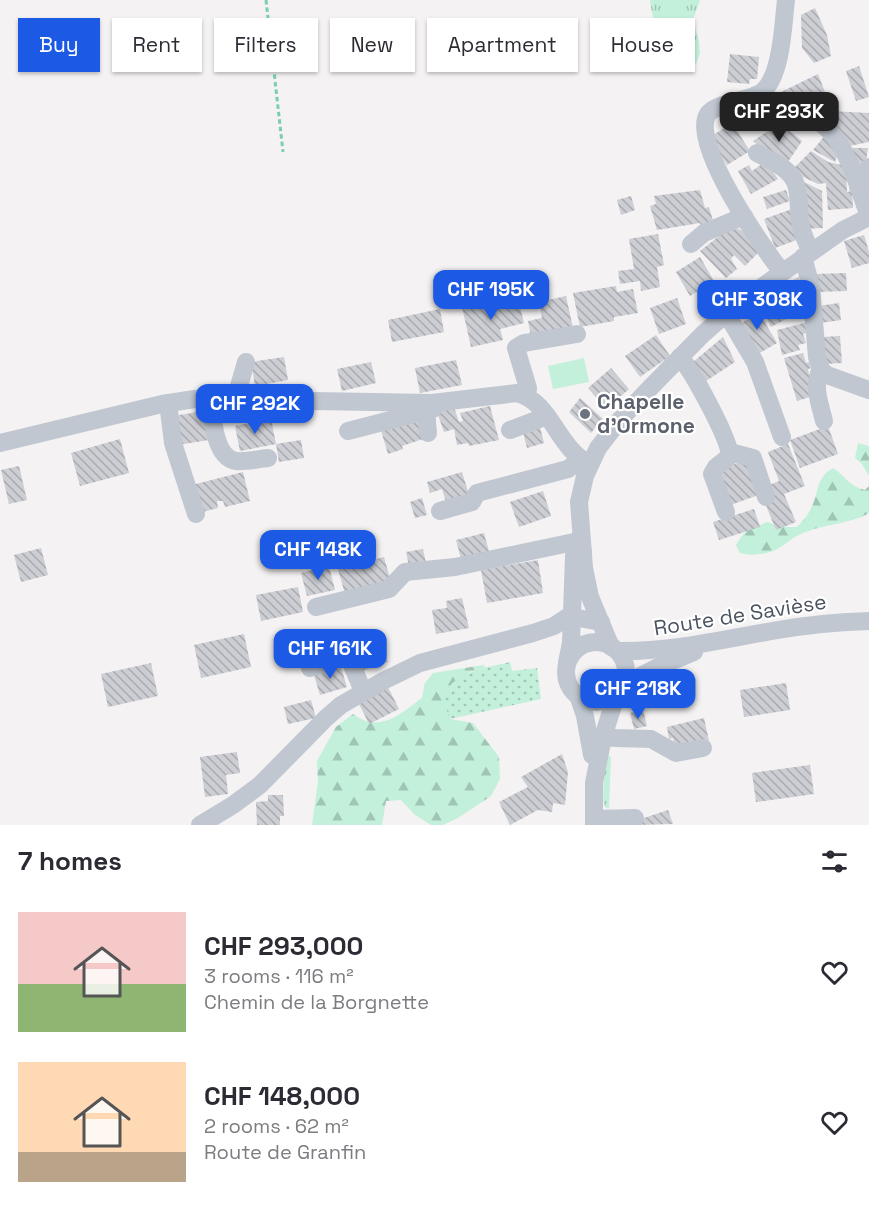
<!DOCTYPE html>
<html lang="en">
<head>
<meta charset="utf-8">
<style>
  :root { --surface:#fff; --page:#f7f7f7; --text:#2b2b33; --muted:#7c7c81; --accent:#1c5ae5 }
  body { margin:0; font-family:"Space Grotesk",sans-serif; background:var(--page); color:var(--text); height:100vh; display:flex; flex-direction:column; font-size:22px; white-space:nowrap }
  * { box-sizing:border-box; margin:0 }
  p { font-size:20px; color:var(--muted) }
  .icon { flex:none; width:33px; height:33px; fill:none; stroke:currentColor; stroke-width:2; stroke-linecap:round; stroke-linejoin:round }
  .map { position:relative; height:825px; overflow:hidden }
  .sheet { display:flex; flex-direction:column; background:var(--surface); flex:1 }
  .sheet>* { flex:none }
  .guide { position:absolute; left:18px; top:18px; width:834px; height:54px; display:flex; gap:12px }
  .price { position:absolute; translate:-50% -51px; padding:0 14px; border-radius:12px; background:var(--accent); color:#fff; font-size:20px; line-height:39px; filter:drop-shadow(0 2px 3px #0008) }
  .price::after { content:''; position:absolute; left:50%; top:36px; width:18px; height:14px; margin-left:-9px; background:inherit; clip-path:polygon(0 0,100% 0,50% 100%) }
  .price.selected { background:#222; color:#fff }
  ul { padding:0; list-style:none }
  li { display:flex; align-items:center; gap:18px; height:150px; padding:0 18px }
  li span { display:grid; place-items:center; flex:none; width:168px; height:120px; border-radius:0px; color:#555 }
  li>.icon { margin-inline-start:auto }
  span .icon { width:72px; height:72px; fill:#fffc; stroke-width:1 }
  li b { font-size:26px }
  h2 { display:flex; justify-content:space-between; align-items:center; height:72px; padding:0 18px; font-size:26px }
  .tag { padding:0 21px; border-radius:0px; background:var(--surface); box-shadow:0 2px 4px #0004; font-size:21px; line-height:54px }
  .tag.selected { background:var(--accent); color:#fff }
  .map>svg:first-child { display:block }
  .grass { fill:url(#grass-tufts) }
  .forest { fill:url(#forest-firs) }
  .park { fill:url(#park-dots) }
  .garden { fill:#c2f0da }
  .building { fill:url(#building-back-hatch) }
  .lines { fill:none; stroke-linecap:round; stroke-linejoin:round }
  .path { stroke:#7aceaf; stroke-width:3; stroke-dasharray:4.5 3; stroke-linecap:butt }
  .minor { stroke:#c0c7d1; stroke-width:18 }
  .worship-dot { fill:#6b7280; stroke:#fff; stroke-width:2 }
  .labels { text-anchor:middle; stroke-width:4.5; stroke-linejoin:round; paint-order:stroke }
  .worship-label { font-size:21px; font-weight:bold; fill:#5b616d; stroke:#fff; text-anchor:start }
  .street-label { font-size:21px; fill:#4a5360; stroke:#fff }
</style>
</head>
<body>
<div class="map">
<svg width="869" height="825" viewBox="0 0 869 825">
  <defs>
    <pattern id="grass-tufts" width="24" height="20" patternUnits="userSpaceOnUse" patternTransform="scale(1.5)"><rect width="24" height="20" fill="#c2f0da"/><path d="M3 7l-1-3M5 7V3M7 7l1-3M15 17l-1-3M17 17v-4M19 17l1-3" fill="none" stroke="#a0c5b4"/></pattern>
    <pattern id="forest-firs" width="22" height="20" patternUnits="userSpaceOnUse" patternTransform="scale(1.5)"><rect width="22" height="20" fill="#c2f0da"/><path d="M5 1l3.5 6h-7zM16 11l3.5 6h-7z" fill="#a0c5b4"/></pattern>
    <pattern id="park-dots" width="8" height="8" patternUnits="userSpaceOnUse" patternTransform="scale(1.5)"><rect width="8" height="8" fill="#c2f0da"/><path d="M2 2h.1M6 6h.1" fill="none" stroke="#a0c5b4" stroke-width="1.8" stroke-linecap="round"/></pattern>
    <pattern id="building-back-hatch" width="6" height="6" patternUnits="userSpaceOnUse" patternTransform="scale(1.5)"><rect width="6" height="6" fill="#ccced4"/><path d="M-1 5l2 2M0 0l6 6M5-1l2 2" fill="none" stroke="#a8aaaf"/></pattern>
  </defs>
  <rect width="100%" height="100%" fill="#f4f2f2"/>
  <g class="grass">
    <path d="M650,0H700L693,20L699,41L700,53L696,64C689,68 682,72 674,66C661,55 652,17 650,0Z"/>
    <path d="M608,754L611,758L609,809L605,807L603,799L605,759Z"/>
  </g>
  <g class="forest">
    <path d="M858,443L869,446V476L862,464L855,458Z"/>
    <path d="M833,468C847,477 847,485 865,490L869,486V513C851,524 822,524 801,534C791,538 783,547 773,551C762,555 751,556 740,553L736,545C745,529 751,528 768,522L780,527H797C804,520 809,514 813,504C819,489 817,477 833,468Z"/>
    <path d="M484,665L485,668L469,672L450,719L473,723L499,757L500,779L491,796L458,818L443,825H431L415,815L401,800L386,801L382,825H312L318,782L317,761L336,727L353,714C380,734 400,714 422,698L425,683L433,673Z"/>
  </g>
  <path class="park" d="M510,662L512,671L537,668L541,699L450,719C448,712 443,703 445,696C450,672 490,667 510,662Z"/>
  <path class="garden" d="M584,358L589,382L553,389L548,366Z"/>
  <g class="building">
    <path d="M815,8L827,35L831,56L814,63L802,48L801,15Z"/>
    <path d="M636,35L642,52L633,55L627,38Z"/>
    <path d="M730,54L759,57L757,79H750L749,84L727,82Z"/>
    <path d="M859,66L869,97L856,101L846,71Z"/>
    <path d="M818,74L827,97L811,110L786,101L781,92Z"/>
    <path d="M829,111L869,113V142L844,147L830,126Z"/>
    <path d="M732,123L750,151L727,165L710,137Z"/>
    <path d="M780,123L802,141L786,165L753,141Z"/>
    <path d="M826,134L840,148L835,162L813,150Z"/>
    <path d="M849,148H868L865,167L851,166Z"/>
    <path d="M811,151L828,162L846,166L847,192L852,191L853,208L828,210L826,183L818,184L791,171Z"/>
    <path d="M766,161L778,179L751,194L738,171L749,165L752,171Z"/>
    <path d="M800,180L822,191L823,228L802,229Z"/>
    <path d="M700,190L705,208L709,207L714,224L701,229L700,223L657,230L650,206L656,204L654,196Z"/>
    <path d="M786,190L790,201L767,209L763,197Z"/>
    <path d="M631,196L635,210L621,215L617,200Z"/>
    <path d="M792,209L802,238L775,248L764,219Z"/>
    <path d="M728,229H739L749,235L761,250L745,266L734,255L731,259L737,269L726,278L700,251Z"/>
    <path d="M658,234L664,265L657,267L660,287L641,291L640,281L620,284L618,271L634,269L629,239Z"/>
    <path d="M864,235L869,252V263L852,268L844,241Z"/>
    <path d="M700,257L714,281L690,296L676,272Z"/>
    <path d="M846,273L847,291L817,292L816,274Z"/>
    <path d="M799,277L805,309L771,327L757,299Z"/>
    <path d="M616,286L617,292L633,289L638,313L614,317V321L580,327L573,293Z"/>
    <path d="M566,296L573,328L531,337L528,321L542,318L539,302Z"/>
    <path d="M677,298L686,324L659,334L650,308Z"/>
    <path d="M518,299L524,323L500,329L503,340L471,347L462,307L491,300L492,305Z"/>
    <path d="M839,303L841,320L821,323L818,306Z"/>
    <path d="M754,304L777,343L758,354L738,325L750,318L745,309Z"/>
    <path d="M440,309L444,332L392,342L388,320Z"/>
    <path d="M808,322L809,332L803,334L806,343L798,345L800,350L782,355L777,330Z"/>
    <path d="M656,335L670,356L640,377L625,356Z"/>
    <path d="M840,336L842,363L825,364L823,337Z"/>
    <path d="M723,337L735,362L703,383L693,362Z"/>
    <path d="M803,353L806,363L809,362L811,368L808,369L813,396L797,401L784,358Z"/>
    <path d="M284,357L288,380L255,386L251,362Z"/>
    <path d="M456,360L462,385L420,393L415,368Z"/>
    <path d="M371,362L376,383L342,391L337,369Z"/>
    <path d="M611,368L629,389L606,409L588,388Z"/>
    <path d="M580,398L603,419L591,433L569,412Z"/>
    <path d="M490,406L499,440L469,446L468,443L457,445L454,429L444,432L437,412L454,407L459,422L463,421L460,413Z"/>
    <path d="M204,411L209,440L178,445L173,416Z"/>
    <path d="M416,416L423,439L402,446L403,449L388,454L380,427Z"/>
    <path d="M271,419L276,444L240,451L235,426Z"/>
    <path d="M828,426L838,454L800,468L790,440Z"/>
    <path d="M540,427L544,443L527,448L523,432Z"/>
    <path d="M120,439L129,473L80,486L71,453Z"/>
    <path d="M301,440L304,458L279,462L276,444Z"/>
    <path d="M788,444L805,486L784,494L796,522L776,530L765,503L767,486L779,481L768,452Z"/>
    <path d="M749,459L761,494L728,506L715,471Z"/>
    <path d="M19,466L27,500L9,504L1,470Z"/>
    <path d="M243,472L250,501L225,507L223,501H217L218,508L199,513L192,485Z"/>
    <path d="M462,472L470,498L447,505L442,489L430,493L427,482Z"/>
    <path d="M543,491L551,516L519,527L510,502Z"/>
    <path d="M422,498L427,515L415,518L410,502Z"/>
    <path d="M754,509L760,527L719,540L713,522Z"/>
    <path d="M484,533L490,555L462,563L456,540Z"/>
    <path d="M41,548L48,575L21,582L14,555Z"/>
    <path d="M423,549L426,563L409,566L406,552Z"/>
    <path d="M384,557L391,582L345,594L338,569Z"/>
    <path d="M538,560L543,593L487,603L481,570Z"/>
    <path d="M329,566L335,590L307,596L301,573Z"/>
    <path d="M298,587L303,612L261,621L256,595Z"/>
    <path d="M462,598L469,628L436,634L432,610L447,608L446,601Z"/>
    <path d="M244,634L251,667L201,678L194,645Z"/>
    <path d="M379,637L388,662L359,672L350,647Z"/>
    <path d="M151,663L158,696L108,707L101,674Z"/>
    <path d="M340,664L347,687L320,695L313,672Z"/>
    <path d="M786,683L790,710L744,717L740,690Z"/>
    <path d="M388,687L399,709L369,724L358,702Z"/>
    <path d="M311,700L316,718L288,724L284,707Z"/>
    <path d="M643,710L647,726L634,729L630,713Z"/>
    <path d="M704,718L709,741L675,749L673,738L669,739L667,727Z"/>
    <path d="M237,752L240,773L226,775L228,794L205,797L200,757Z"/>
    <path d="M562,754L568,772L565,805L553,803L552,812L538,810L510,825L499,802L528,787L521,777Z"/>
    <path d="M810,765L814,794L756,802L752,773Z"/>
    <path d="M268,795H283L284,816H280V825H257L256,802L268,801Z"/>
    <path d="M668,810L673,824L636,825L635,821Z"/>
  </g>
  <g class="lines">
    <path class="path" d="M266,0L283,152"/>
    <g class="minor">
      <path d="M756,95C769,116 804,111 823,125C848,144 858,188 869,216"/>
      <path d="M757,153C770,160 789,168 795,182C800,192 798,209 800,220C801,232 806,241 811,252"/>
      <path d="M858,187L862,184L869,167"/>
      <path d="M691,244L704,233L744,216"/>
      <path d="M803,257L811,286L817,357L821,370L827,375L869,390"/>
      <path d="M782,272C763,248 689,142 708,114C714,106 728,104 737,101C745,99 756,97 762,92C782,76 783,24 786,0"/>
      <path d="M726,313L755,362L782,437"/>
      <path d="M680,357C693,372 729,438 730,456L716,467L712,474L726,512"/>
      <path d="M821,369C812,385 820,404 824,421"/>
      <path d="M527,396L528,388L516,348L524,343L577,334"/>
      <path d="M211,399C212,416 214,457 236,461C245,462 258,459 268,458"/>
      <path d="M235,400L246,362"/>
      <path d="M168,403L173,443L196,514"/>
      <path d="M426,411L428,433"/>
      <path d="M510,430L547,416"/>
      <path d="M348,431L433,409"/>
      <path d="M0,443L162,404L195,399L432,403L517,393C552,402 557,449 590,464"/>
      <path d="M730,452L753,458L766,497"/>
      <path d="M440,511L472,502L477,493L568,469L581,459"/>
      <path d="M316,607L389,589L405,572L455,567L574,542L583,551"/>
      <circle cx="596" cy="672" r="30"/>
      <path d="M611,647L590,597L584,568L579,502L585,476L598,448L619,421L645,393L703,334L736,305L843,230L869,217"/>
      <path d="M617,651C670,652 720,640 772,631C804,625 837,622 869,621"/>
      <path d="M567,662L571,643L574,555"/>
      <path d="M310,668L348,656L363,691"/>
      <path d="M623,685L658,667L694,652"/>
      <path d="M579,698L585,716L592,755"/>
      <path d="M594,744L603,737L616,738L651,739L676,753L703,748"/>
      <path d="M594,819L635,818"/>
      <path d="M200,825L233,805L260,785L326,718L341,705L383,681L420,663L533,633L554,626L566,618L572,617L601,622"/>
      <path d="M594,825V783L603,737L617,693"/>
    </g>
  </g>
  <circle class="worship-dot" cx="585" cy="414" r="6"/>
  <g class="labels">
    <g class="worship-label">
      <text x="597" y="409">Chapelle<tspan x="597" dy="24">d'Ormone</tspan></text>
    </g>
    <g class="street-label">
      <text transform="translate(740 615) rotate(-9)" y="7">Route de Savièse</text>
    </g>
  </g>
</svg>
<b class="price selected" style="left:779px;top:143px">CHF 293K</b>
<b class="price" style="left:491px;top:321px">CHF 195K</b>
<b class="price" style="left:757px;top:331px">CHF 308K</b>
<b class="price" style="left:255px;top:435px">CHF 292K</b>
<b class="price" style="left:318px;top:581px">CHF 148K</b>
<b class="price" style="left:330px;top:680px">CHF 161K</b>
<b class="price" style="left:638px;top:720px">CHF 218K</b>
<div class="guide">
<a class="tag selected">Buy</a>
<a class="tag">Rent</a>
<a class="tag">Filters</a>
<a class="tag">New</a>
<a class="tag">Apartment</a>
<a class="tag">House</a>
</div>
</div>
<section class="sheet">
<h2>7 homes<svg class="icon" aria-label="filters" viewBox="0 0 24 24"><path d="M4 7h16M4 17h16"/><circle cx="9" cy="7" r="2"/><circle cx="15" cy="17" r="2"/></svg></h2>
<ul>
<li><span style="background:linear-gradient(#f6c9c9 60%,#8fb573 0)"><svg class="icon" aria-label="home" viewBox="0 0 24 24"><path d="M3 11l9-7 9 7M6 9v11h12V9"/></svg></span><div><b>CHF 293,000</b><p>3 rooms · 116 m²</p><p>Chemin de la Borgnette</p></div><svg class="icon" aria-label="heart" viewBox="0 0 24 24"><path d="M12 20l-8-8c-3-5 5-10 8-4 3-6 11-1 8 4z"/></svg></li>
<li><span style="background:linear-gradient(#ffd9b3 75%,#b9a48a 0)"><svg class="icon" aria-label="home" viewBox="0 0 24 24"><path d="M3 11l9-7 9 7M6 9v11h12V9"/></svg></span><div><b>CHF 148,000</b><p>2 rooms · 62 m²</p><p>Route de Granfin</p></div><svg class="icon" aria-label="heart" viewBox="0 0 24 24"><path d="M12 20l-8-8c-3-5 5-10 8-4 3-6 11-1 8 4z"/></svg></li>
</ul>
</section>
</body>
</html>
